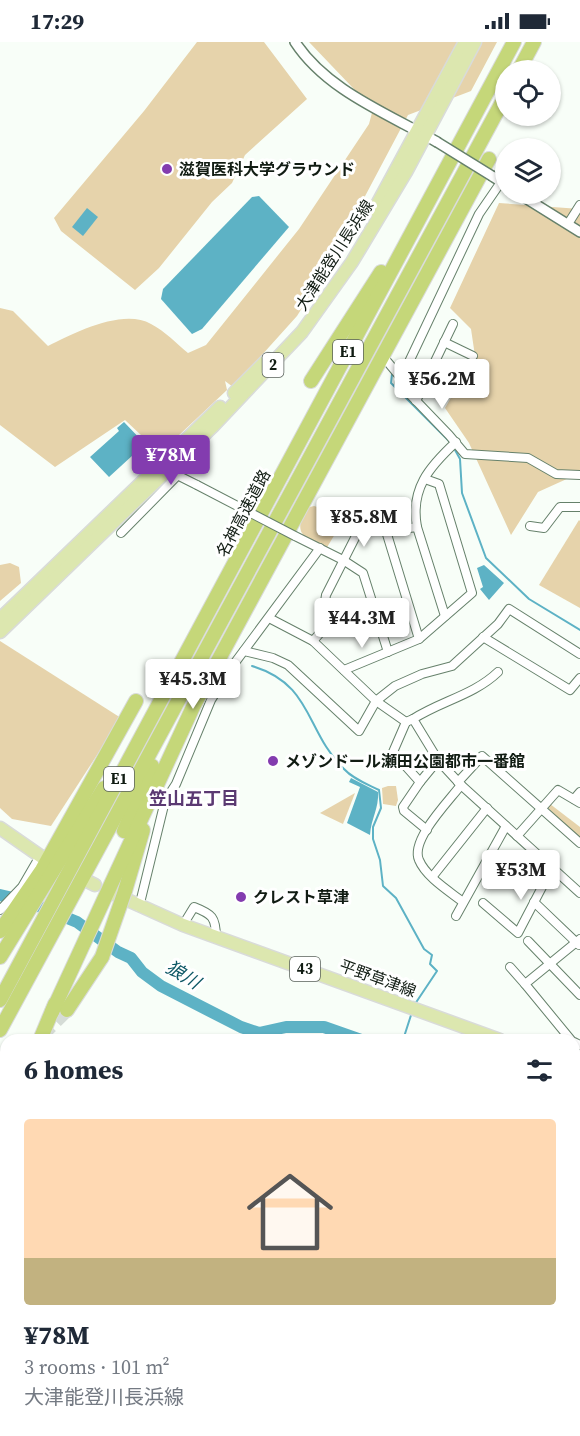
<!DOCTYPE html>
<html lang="en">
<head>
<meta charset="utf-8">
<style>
  :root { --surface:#fff; --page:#f2f2f3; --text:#1f2937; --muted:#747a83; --line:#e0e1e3; --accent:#833caf }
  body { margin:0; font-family:"Source Serif 4","Noto Sans JP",serif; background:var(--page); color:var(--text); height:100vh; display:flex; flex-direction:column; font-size:22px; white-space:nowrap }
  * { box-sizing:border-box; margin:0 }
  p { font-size:20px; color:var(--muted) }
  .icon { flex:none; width:33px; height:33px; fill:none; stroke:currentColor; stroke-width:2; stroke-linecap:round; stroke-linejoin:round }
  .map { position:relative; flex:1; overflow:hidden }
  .drawer { position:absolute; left:0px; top:992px; width:580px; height:404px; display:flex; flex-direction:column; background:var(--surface); border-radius:18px 18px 0 0; box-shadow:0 2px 4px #0004 }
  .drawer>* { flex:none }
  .fabs { position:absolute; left:495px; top:18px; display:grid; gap:12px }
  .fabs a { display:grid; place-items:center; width:66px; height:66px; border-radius:50%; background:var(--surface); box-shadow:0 2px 4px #0004; font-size:30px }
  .price { position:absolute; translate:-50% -51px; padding:0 14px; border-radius:6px; background:#fff; color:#222; font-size:20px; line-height:39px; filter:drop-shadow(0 2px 3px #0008) }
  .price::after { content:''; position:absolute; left:50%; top:36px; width:18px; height:14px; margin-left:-9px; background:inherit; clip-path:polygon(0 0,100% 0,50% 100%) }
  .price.selected { background:var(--accent); color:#fff }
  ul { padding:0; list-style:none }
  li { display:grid; align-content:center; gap:12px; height:318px; padding:0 24px }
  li+li { border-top:2px solid var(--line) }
  li span { display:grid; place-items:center; height:186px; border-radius:6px; color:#555 }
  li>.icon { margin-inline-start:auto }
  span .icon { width:108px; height:108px; fill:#fffc; stroke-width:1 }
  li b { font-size:26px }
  h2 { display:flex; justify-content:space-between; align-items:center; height:72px; padding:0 24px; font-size:26px }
  .status { display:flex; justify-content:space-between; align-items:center; height:42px; padding:0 30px; background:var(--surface); direction:ltr }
  .status svg { height:16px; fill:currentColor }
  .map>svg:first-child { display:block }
  .green { fill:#e6d3ab }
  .water { fill:#5db2c5 }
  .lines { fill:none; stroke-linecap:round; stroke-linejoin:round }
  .stream { stroke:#5db2c5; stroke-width:2 }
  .river { stroke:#5db2c5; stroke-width:12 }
  .motorway-tunnel { stroke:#d5dcd6; stroke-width:14; stroke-dasharray:14 7; stroke-linecap:butt }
  .minor-casing { stroke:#66816b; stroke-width:10 }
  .tertiary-casing { stroke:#66816b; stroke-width:12 }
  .primary-casing { stroke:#d9dbd9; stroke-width:15 }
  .motorway-casing { stroke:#d9dbd9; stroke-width:16 }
  .minor { stroke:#fff; stroke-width:8 }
  .tertiary { stroke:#fff; stroke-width:9 }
  .primary { stroke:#dce7af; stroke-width:12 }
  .motorway { stroke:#c5d779; stroke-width:14 }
  .minor-bridge-casing { stroke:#66816b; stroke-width:10; stroke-linecap:butt }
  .tertiary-bridge-casing { stroke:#66816b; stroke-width:12; stroke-linecap:butt }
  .motorway-bridge-casing { stroke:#d9dbd9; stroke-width:16; stroke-linecap:butt }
  .minor-bridge { stroke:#fff; stroke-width:8 }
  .tertiary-bridge { stroke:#fff; stroke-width:9 }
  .motorway-bridge { stroke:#c5d779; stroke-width:14 }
  .poi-dot { fill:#833caf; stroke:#fff; stroke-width:2 }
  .labels { text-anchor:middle; stroke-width:6; stroke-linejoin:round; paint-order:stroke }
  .shield { fill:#fff; stroke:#58605a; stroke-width:1.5 }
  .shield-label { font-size:15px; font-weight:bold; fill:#111c13 }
  .poi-label { font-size:16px; font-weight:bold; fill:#111c13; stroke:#fff; text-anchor:start }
  .street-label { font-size:16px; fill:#111c13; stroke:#fff }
  .neighbourhood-label { font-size:18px; font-weight:bold; fill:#5b3972; stroke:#fff }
  .water-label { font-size:18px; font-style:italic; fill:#0e5866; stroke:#fff }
</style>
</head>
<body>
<div class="status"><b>17:29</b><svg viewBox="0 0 49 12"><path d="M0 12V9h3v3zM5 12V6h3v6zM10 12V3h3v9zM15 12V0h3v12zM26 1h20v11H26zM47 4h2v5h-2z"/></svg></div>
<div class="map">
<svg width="580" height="1394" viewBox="0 0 580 1394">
  <rect width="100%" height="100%" fill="#f8fef8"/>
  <g class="green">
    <path d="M197,0H264L307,57L245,113L232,141L212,160L159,226L135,248L61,189L54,176L144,69Z"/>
    <path d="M309,0H497L471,49L408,73L327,226L297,274L233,345L225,339L227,348L160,411L125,378L55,425L0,383V266L13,269L48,304C74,291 123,266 151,282C165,289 177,302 188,311L206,303L299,187L369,82L373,67Z"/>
    <path d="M499,161L580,167V431L538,450L511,493L469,401L445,366L475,314L471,287L450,266Z"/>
    <path d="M314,464L357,477V488L352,495L338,487L326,507C303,494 293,493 306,466Z"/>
    <path d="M579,478L580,479V566L539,543Z"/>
    <path d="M10,521L19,525L21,541L0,559V523Z"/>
    <path d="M0,599L121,676L51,784L12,777L0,766Z"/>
    <path d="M388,744H396L398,758L396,764L383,762L382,746Z"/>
    <path d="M355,751L343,782L320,771Z"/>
    <path d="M550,762L580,785V796L548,766Z"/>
  </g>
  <g class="water">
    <path d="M259,154L289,185L202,287L192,292L161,257L163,247L252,155Z"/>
    <path d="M87,166L98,175L83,194L72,185Z"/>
    <path d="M124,380L145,402L109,435L90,415L119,389L117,386Z"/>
    <path d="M484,523L504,541L489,558L480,547L483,545L477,526Z"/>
    <path d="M351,736L378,750C379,767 371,776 370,793L347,781L360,745L349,740Z"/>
  </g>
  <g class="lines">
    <g class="stream">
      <path d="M392,332L391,341L449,399"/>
      <path d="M455,408L460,417L462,451L486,516L529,557L580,588"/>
      <path d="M252,624C313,642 305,689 344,727C353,737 367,742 379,748L381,766L373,785V797L380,818L383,844L396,856L424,907L432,913L430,922L437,929L415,962"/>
      <path d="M403,998L412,970"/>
    </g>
    <g class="river">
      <path d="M0,853L26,859L77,880L118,910L131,916L142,930L161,944L241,985L259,991L286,985H324L361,998"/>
      <path d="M574,1168L580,1171"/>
    </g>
    <path class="motorway-tunnel" d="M41,994L67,968"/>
    <g class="minor-casing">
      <g id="minor">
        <path d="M501,140L479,172L399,341L449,393L465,412L528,416L556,432L580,433"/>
        <path d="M568,182L580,163"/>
        <path d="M444,300L473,314"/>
        <path d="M386,318L401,336"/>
        <path d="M416,359L453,282"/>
        <path d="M175,432L197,443"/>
        <path d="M530,484L544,486L560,465H580"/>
        <path d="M417,485L445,574"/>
        <path d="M386,489L419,597"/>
        <path d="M121,491L178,433"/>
        <path d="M295,494L343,518L363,531L388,610"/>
        <path d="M269,576L313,599L376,659L406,680"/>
        <path d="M483,595L570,648L580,636"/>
        <path d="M313,599L320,591L326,553L362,482L386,489L417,485C410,447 429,425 456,400"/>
        <path d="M244,609L273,616L288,623L359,689L376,659L395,644L422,632L452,624L498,582L509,567L580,612"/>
        <path d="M344,628L419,597L472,551L439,442L425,437"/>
        <path d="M413,677C441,659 474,653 498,630"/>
        <path d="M406,680L413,677L438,718L461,743L580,851"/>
        <path d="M406,680L393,710L420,740L403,765L404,769L427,788"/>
        <path d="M420,740L438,718"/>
        <path d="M458,740L482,714L580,801"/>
        <path d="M461,743C449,759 410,798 419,818C426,835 449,849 463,860"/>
        <path d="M574,757L580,750"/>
        <path d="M517,794L558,748L580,761"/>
        <path d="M433,834L487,766"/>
        <path d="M534,860L579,903"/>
        <path d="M483,861L518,891L552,826"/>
        <path d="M139,865L165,759L176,742L211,658L231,626L320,506"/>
        <path d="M0,868L22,845L40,814"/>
        <path d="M456,874L506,784"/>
        <path d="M183,883L194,865C212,872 216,875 216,896"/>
        <path d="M528,899L580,953"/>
        <path d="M510,925L525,942"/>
        <path d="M571,998L525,942L580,897"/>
        <path d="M574,1000L580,1003"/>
        <path d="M0,1088L6,1084"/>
        <path d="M0,1135L6,1133"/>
        <path d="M0,1202L6,1201"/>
      </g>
    </g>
    <g class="tertiary-casing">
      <g id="tertiary">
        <path d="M295,0C327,49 389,72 437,100"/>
        <path d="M492,134L506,143"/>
        <path d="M519,152L580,190"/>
        <path d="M574,1194L580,1197"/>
        <path d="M2,1394L6,1388"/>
      </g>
    </g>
    <g class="primary-casing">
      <g id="primary">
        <path d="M374,168L465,0"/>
        <path d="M234,351L268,317"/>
        <path d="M0,577L220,365"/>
        <path d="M0,590L213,384L302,290L352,220L406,130L475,0"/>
        <path d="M0,786L43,816"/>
        <path d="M89,840L95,843"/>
        <path d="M112,851L183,883L500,998"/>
        <path d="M574,1024L580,1026"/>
        <path d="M574,1346L580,1337"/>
        <path d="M544,1394L547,1389"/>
      </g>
    </g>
    <g class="motorway-casing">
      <g id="motorway">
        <path d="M519,28L534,0"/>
        <path d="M311,339L381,230"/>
        <path d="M124,789L152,724"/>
        <path d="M125,849L143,788"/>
        <path d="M0,889L42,828L136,659"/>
        <path d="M0,915L104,746"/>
        <path d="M0,958L514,0"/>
        <path d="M67,968L102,915"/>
        <path d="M52,970L193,665L489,117"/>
        <path d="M0,988L506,53"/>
        <path d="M40,998L55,962"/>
        <path d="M0,1032L6,1026"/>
        <path d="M0,1062L6,1054"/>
      </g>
    </g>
    <use href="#minor" class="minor"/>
    <use href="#tertiary" class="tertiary"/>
    <use href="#primary" class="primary"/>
    <use href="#motorway" class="motorway"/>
    <g class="minor-bridge-casing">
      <path id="minor-bridge" d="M197,443L295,494"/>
    </g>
    <g class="tertiary-bridge-casing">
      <path id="tertiary-bridge" d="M437,100L492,134"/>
    </g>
    <g class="motorway-bridge-casing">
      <path id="motorway-bridge" d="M102,915L125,849"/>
    </g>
    <use href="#minor-bridge" class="minor-bridge"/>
    <use href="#tertiary-bridge" class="tertiary-bridge"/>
    <use href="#motorway-bridge" class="motorway-bridge"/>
  </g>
  <g class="poi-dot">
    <circle cx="167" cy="127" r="6"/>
    <circle cx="273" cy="719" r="6"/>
    <circle cx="241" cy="855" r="6"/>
  </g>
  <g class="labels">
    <g class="shield">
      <rect x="333" y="298" width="30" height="24" rx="4.5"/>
      <rect x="262.5" y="311" width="21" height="24" rx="4.5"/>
      <rect x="104" y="725" width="30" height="24" rx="4.5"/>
      <rect x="290" y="915" width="30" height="24" rx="4.5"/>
    </g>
    <g class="shield-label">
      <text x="348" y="315">E1</text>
      <text x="273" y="328">2</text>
      <text x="119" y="742">E1</text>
      <text x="305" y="932">43</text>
    </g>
    <g class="poi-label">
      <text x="179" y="133">滋賀医科大学グラウンド</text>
      <text x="285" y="725">メゾンドール瀬田公園都市一番館</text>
      <text x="253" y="861">クレスト草津</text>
    </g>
    <g class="street-label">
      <text transform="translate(334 213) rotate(-57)" y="6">大津能登川長浜線</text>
      <text transform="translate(243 471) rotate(-62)" y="6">名神高速道路</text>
      <text transform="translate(378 936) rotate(20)" y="6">平野草津線</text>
    </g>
    <g class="neighbourhood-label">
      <text x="194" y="763">笠山五丁目</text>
    </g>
    <g class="water-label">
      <text transform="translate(183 933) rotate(31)" y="6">狼川</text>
    </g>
  </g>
</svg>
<div class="fabs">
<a><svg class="icon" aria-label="locate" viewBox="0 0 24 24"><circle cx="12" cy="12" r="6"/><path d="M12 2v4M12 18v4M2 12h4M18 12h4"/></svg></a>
<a><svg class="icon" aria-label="layers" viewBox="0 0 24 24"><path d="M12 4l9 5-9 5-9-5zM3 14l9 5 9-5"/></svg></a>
</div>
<b class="price" style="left:442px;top:368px">¥56.2M</b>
<b class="price selected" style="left:171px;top:444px">¥78M</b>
<b class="price" style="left:364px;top:506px">¥85.8M</b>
<b class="price" style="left:362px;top:607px">¥44.3M</b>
<b class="price" style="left:193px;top:668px">¥45.3M</b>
<b class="price" style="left:521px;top:859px">¥53M</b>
<section class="drawer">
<h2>6 homes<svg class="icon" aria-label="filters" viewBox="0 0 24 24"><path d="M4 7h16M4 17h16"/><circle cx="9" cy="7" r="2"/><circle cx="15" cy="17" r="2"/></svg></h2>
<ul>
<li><span style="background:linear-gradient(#ffd9b3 75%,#c2b280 0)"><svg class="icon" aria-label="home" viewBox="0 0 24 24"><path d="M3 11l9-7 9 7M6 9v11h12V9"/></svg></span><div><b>¥78M</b><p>3 rooms · 101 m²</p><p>大津能登川長浜線</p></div></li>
</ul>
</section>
</div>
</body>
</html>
